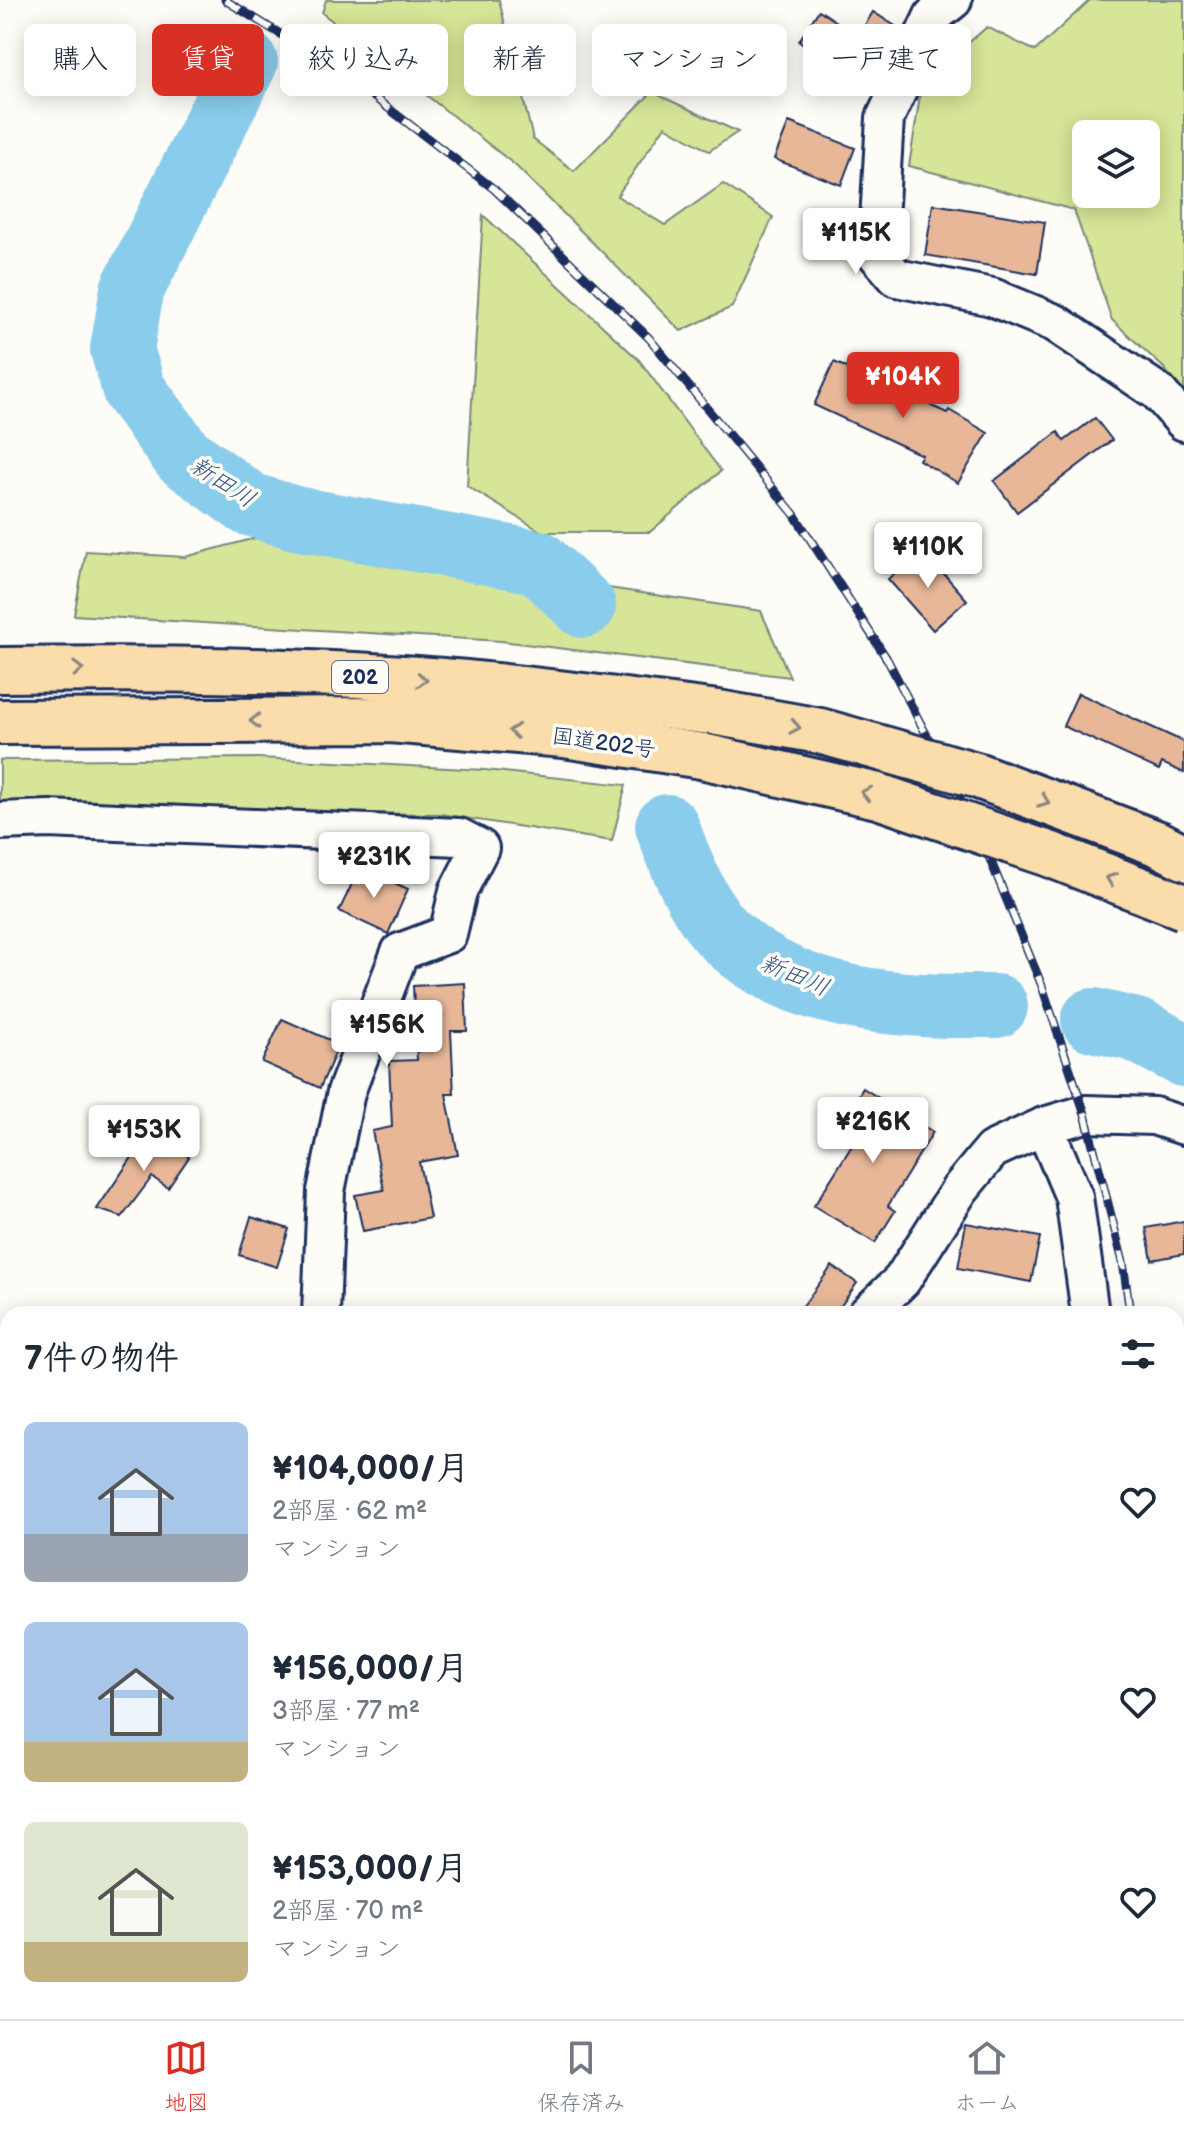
<!DOCTYPE html>
<html lang="ja">
<head>
<meta charset="utf-8">
<style>
  :root { --surface:#fff; --page:#f6f6f7; --text:#1f2937; --muted:#747a83; --line:#e0e1e3; --accent:#d93025 }
  body { margin:0; font-family:"Balsamiq Sans","Klee One",sans-serif; background:var(--page); color:var(--text); height:100vh; display:flex; flex-direction:column; font-size:30px; white-space:nowrap }
  * { box-sizing:border-box; margin:0 }
  p { font-size:26px; color:var(--muted) }
  .icon { flex:none; width:44px; height:44px; fill:none; stroke:currentColor; stroke-width:2; stroke-linecap:round; stroke-linejoin:round }
  .map { position:relative; flex:1; overflow:hidden }
  .side { position:absolute; left:0px; top:1306px; width:1184px; height:714px; display:flex; flex-direction:column; background:var(--surface); border-radius:24px 24px 0 0; box-shadow:0 4px 20px #0003 }
  .side>* { flex:none }
  .guide { position:absolute; left:24px; top:24px; width:1136px; height:72px; display:flex; gap:16px }
  .controls { position:absolute; left:1072px; top:120px; display:grid; gap:16px }
  .controls a { display:grid; place-items:center; width:88px; height:88px; border-radius:12px; background:var(--surface); box-shadow:0 4px 20px #0003; font-size:40px }
  .price { position:absolute; translate:-50% -68px; padding:0 18px; border-radius:8px; background:#fff; color:#222; font-size:26px; line-height:52px; filter:drop-shadow(0 2px 4px #0008) }
  .price::after { content:''; position:absolute; left:50%; top:48px; width:24px; height:18px; margin-left:-12px; background:inherit; clip-path:polygon(0 0,100% 0,50% 100%) }
  .price.selected { background:var(--accent); color:#fff }
  ul { padding:0; list-style:none }
  li { display:flex; align-items:center; gap:24px; height:200px; padding:0 24px }
  li span { display:grid; place-items:center; flex:none; width:224px; height:160px; border-radius:12px; color:#555 }
  li>.icon { margin-inline-start:auto }
  span .icon { width:96px; height:96px; fill:#fffc; stroke-width:1 }
  li b { font-size:34px }
  h2 { display:flex; justify-content:space-between; align-items:center; height:96px; padding:0 24px; font-size:34px }
  .pill { padding:0 28px; border-radius:12px; background:var(--surface); box-shadow:0 4px 20px #0003; font-size:28px; line-height:72px }
  .pill.selected { background:var(--accent); color:#fff }
  .tabs { display:flex; justify-content:space-around; align-items:center; height:112px; border-top:2px solid var(--line); background:var(--surface); font-size:22px; color:var(--muted) }
  .tabs a { display:grid; justify-items:center; gap:4px }
  .tabs .selected { color:var(--accent) }
  .map>svg:first-child { display:block }
  .green { fill:#d6e598; stroke:#788a7b; stroke-width:2; fill-rule:evenodd }
  .lines { fill:none; stroke-linecap:round; stroke-linejoin:round }
  .river { stroke:#8accec; stroke-width:64 }
  .building { fill:#e7b798; stroke:#1b2f5e; stroke-width:2 }
  .minor-casing { stroke:#1b2f5e; stroke-width:42 }
  .trunk-casing { stroke:#1b2f5e; stroke-width:50 }
  .minor { stroke:#fdfcf7; stroke-width:36 }
  .trunk { stroke:#faddab; stroke-width:44 }
  .rail-casing { stroke:#1b2f5e; stroke-width:9 }
  .rail { stroke:#fdfcf7; stroke-width:6; stroke-dasharray:18; stroke-linecap:butt }
  .trunk-bridge-casing { stroke:#1b2f5e; stroke-width:50; stroke-linecap:butt }
  .trunk-bridge { stroke:#faddab; stroke-width:44 }
  .oneway { stroke:#8a8684 }
  .labels { text-anchor:middle; stroke-width:7; stroke-linejoin:round; paint-order:stroke }
  .shield { fill:#fdfcf7; stroke:#5f6c8c; stroke-width:2 }
  .shield-label { font-size:20px; font-weight:bold; fill:#1b2f5e }
  .street-label { font-size:22px; fill:#1b2f5e; stroke:#fdfcf7 }
  .water-label { font-size:24px; font-style:italic; fill:#375682; stroke:#fdfcf7 }
</style>
</head>
<body>
<div class="map">
<svg width="1184" height="2019" viewBox="0 0 1184 2019">
  <rect width="100%" height="100%" fill="#fdfcf7"/>
  <filter id="ink" filterUnits="userSpaceOnUse"><feTurbulence type="fractalNoise" baseFrequency=".0125" numOctaves="2"/><feDisplacementMap in="SourceGraphic" scale="16" xChannelSelector="R" yChannelSelector="G"/><feConvolveMatrix kernelMatrix="1 2 1 2 8 2 1 2 1" color-interpolation-filters="sRGB"/></filter>
  <g filter="url(#ink)">
    <g class="green">
      <path d="M326,0H499L533,139L574,171L652,92L738,132L709,151L665,126L617,196L665,225L723,184L773,217L732,307L681,331L515,165L322,13Z"/>
      <path d="M1090,0H1184V398L1165,369L1112,320L1074,210L909,166L922,83L987,27L1035,51ZM1086,134H1146V194H1086Z"/>
      <path d="M483,215L639,360L721,471L650,532H542L467,486Z"/>
      <path d="M263,536L761,611L790,677L501,641L74,615L86,551L185,557Z"/>
      <path d="M259,758L485,770L626,785L612,841L440,814L0,810V760Z"/>
      <path d="M447,2012H727V2019H448Z"/>
    </g>
    <g class="lines">
      <g class="river">
        <path d="M246,62L132,290L122,349L134,390L183,456L249,504L295,518L538,562L584,606"/>
        <path d="M667,826C680,861 695,902 720,930C790,1004 900,1007 996,1006"/>
        <path d="M1093,1020L1136,1030L1184,1055"/>
      </g>
    </g>
    <g class="building">
      <path d="M819,10L858,36L873,12L900,29L865,84L799,41Z"/>
      <path d="M789,122L855,148L841,185L774,159Z"/>
      <path d="M933,204L1045,222L1037,274L925,255Z"/>
      <path d="M834,362L947,413L949,410L988,433L958,483L919,460L922,455L814,405Z"/>
      <path d="M1095,418L1112,440L1017,512L994,481L1058,432L1064,441Z"/>
      <path d="M922,549L967,600L933,630L888,579Z"/>
      <path d="M1078,693L1184,742V773L1162,763L1159,770L1063,726Z"/>
      <path d="M360,867L408,889L388,934L339,911Z"/>
      <path d="M465,983L467,1031H451L454,1094H446L458,1155L419,1162L430,1218L363,1231L355,1195L384,1190L372,1131L392,1127L389,1061L417,1060L413,986Z"/>
      <path d="M282,1019L339,1044L320,1088L262,1062Z"/>
      <path d="M863,1088L933,1132L888,1206L895,1211L875,1243L814,1206L856,1139L839,1128Z"/>
      <path d="M150,1131L189,1157L168,1188L152,1177L122,1217L97,1209Z"/>
      <path d="M251,1217L289,1229L277,1267L239,1255Z"/>
      <path d="M1184,1221V1254L1152,1260L1146,1228Z"/>
      <path d="M966,1223L1040,1237L1031,1282L958,1268Z"/>
      <path d="M832,1266L857,1283L835,1314H797Z"/>
    </g>
    <g class="lines">
      <g class="minor-casing">
        <g id="minor">
          <path d="M953,0L933,16L885,118L877,255L897,278L992,297L1055,323L1158,392L1184,422"/>
          <path d="M0,821L49,819L459,837L480,848L458,891L448,934L400,952L346,1092L326,1191L321,1314"/>
          <path d="M1044,1126L1074,1197L1090,1314"/>
          <path d="M867,1314L902,1280L960,1189L992,1150L1044,1126L1085,1114L1154,1116L1184,1126"/>
          <path d="M0,1507L8,1509"/>
          <path d="M1176,1776L1184,1778"/>
          <path d="M0,1979L8,1986"/>
          <path d="M52,2019L58,2012"/>
          <path d="M1081,2019L1082,2012"/>
        </g>
      </g>
      <g class="trunk-casing">
        <g id="trunk">
          <path d="M0,670C155,668 312,669 466,683C550,691 634,702 718,713"/>
          <path d="M0,722L390,720L564,735L702,756"/>
        </g>
      </g>
      <use href="#minor" class="minor"/>
      <use href="#trunk" class="trunk"/>
      <g class="rail-casing">
        <g id="rail">
          <path d="M225,0L337,69L494,189L649,338L794,514L887,659L985,847L1042,986L1085,1114L1123,1262L1130,1314"/>
          <path d="M1133,2019V2012"/>
        </g>
      </g>
      <use href="#rail" class="rail"/>
      <g class="trunk-bridge-casing">
        <g id="trunk-bridge">
          <path d="M718,713L820,731L976,775L1159,844L1184,857"/>
          <path d="M702,756L878,796L1049,854L1184,907"/>
        </g>
      </g>
      <use href="#trunk-bridge" class="trunk-bridge"/>
    </g>
    <defs><path id="oneway-chevron" d="M-2-3.5L2.5 0L-2 3.5" fill="none" stroke-width="1.6" stroke-linecap="round" stroke-linejoin="round" transform="scale(2)"/></defs>
    <g class="oneway">
      <use href="#oneway-chevron" transform="translate(78 669) rotate(-1)"/>
      <use href="#oneway-chevron" transform="translate(422 680) rotate(3)"/>
      <use href="#oneway-chevron" transform="translate(255 721) rotate(180)"/>
      <use href="#oneway-chevron" transform="translate(795 727) rotate(10)"/>
      <use href="#oneway-chevron" transform="translate(514 731) rotate(-175)"/>
      <use href="#oneway-chevron" transform="translate(866 793) rotate(-167)"/>
      <use href="#oneway-chevron" transform="translate(1044 801) rotate(21)"/>
      <use href="#oneway-chevron" transform="translate(1111 879) rotate(-159)"/>
    </g>
  </g>
  <g class="labels">
    <rect class="shield" x="332" y="661" width="56" height="32" rx="6"/>
    <g class="shield-label">
      <text x="360" y="684">202</text>
    </g>
    <g class="street-label">
      <text transform="translate(604 742) rotate(8)" y="8">国道202号</text>
    </g>
    <g class="water-label">
      <text transform="translate(223 482) rotate(33)" y="8">新田川</text>
      <text transform="translate(795 975) rotate(23)" y="8">新田川</text>
    </g>
  </g>
</svg>
<div class="controls">
<a><svg class="icon" aria-label="layers" viewBox="0 0 24 24"><path d="M12 4l9 5-9 5-9-5zM3 14l9 5 9-5"/></svg></a>
</div>
<b class="price" style="left:856px;top:276px">¥115K</b>
<b class="price selected" style="left:903px;top:420px">¥104K</b>
<b class="price" style="left:928px;top:590px">¥110K</b>
<b class="price" style="left:374px;top:900px">¥231K</b>
<b class="price" style="left:387px;top:1068px">¥156K</b>
<b class="price" style="left:873px;top:1165px">¥216K</b>
<b class="price" style="left:144px;top:1173px">¥153K</b>
<div class="guide">
<a class="pill">購入</a>
<a class="pill selected">賃貸</a>
<a class="pill">絞り込み</a>
<a class="pill">新着</a>
<a class="pill">マンション</a>
<a class="pill">一戸建て</a>
</div>
<section class="side">
<h2>7件の物件<svg class="icon" aria-label="filters" viewBox="0 0 24 24"><path d="M4 7h16M4 17h16"/><circle cx="9" cy="7" r="2"/><circle cx="15" cy="17" r="2"/></svg></h2>
<ul>
<li><span style="background:linear-gradient(#a9c7e8 70%,#9aa5b1 0)"><svg class="icon" aria-label="home" viewBox="0 0 24 24"><path d="M3 11l9-7 9 7M6 9v11h12V9"/></svg></span><div><b>¥104,000/月</b><p>2部屋 · 62 m²</p><p>マンション</p></div><svg class="icon" aria-label="heart" viewBox="0 0 24 24"><path d="M12 20l-8-8c-3-5 5-10 8-4 3-6 11-1 8 4z"/></svg></li>
<li><span style="background:linear-gradient(#a9c7e8 75%,#c2b280 0)"><svg class="icon" aria-label="home" viewBox="0 0 24 24"><path d="M3 11l9-7 9 7M6 9v11h12V9"/></svg></span><div><b>¥156,000/月</b><p>3部屋 · 77 m²</p><p>マンション</p></div><svg class="icon" aria-label="heart" viewBox="0 0 24 24"><path d="M12 20l-8-8c-3-5 5-10 8-4 3-6 11-1 8 4z"/></svg></li>
<li><span style="background:linear-gradient(#dfe7d0 75%,#c2b280 0)"><svg class="icon" aria-label="home" viewBox="0 0 24 24"><path d="M3 11l9-7 9 7M6 9v11h12V9"/></svg></span><div><b>¥153,000/月</b><p>2部屋 · 70 m²</p><p>マンション</p></div><svg class="icon" aria-label="heart" viewBox="0 0 24 24"><path d="M12 20l-8-8c-3-5 5-10 8-4 3-6 11-1 8 4z"/></svg></li>
</ul>
</section>
</div>
<nav class="tabs">
<a class="selected"><svg class="icon" aria-label="map" viewBox="0 0 24 24"><path d="M3 6l6-2 6 2 6-2v14l-6 2-6-2-6 2zM9 4v14M15 6v14"/></svg>地図</a>
<a><svg class="icon" aria-label="saved" viewBox="0 0 24 24"><path d="M7 4h10v16l-5-4-5 4z"/></svg>保存済み</a>
<a><svg class="icon" aria-label="home" viewBox="0 0 24 24"><path d="M3 11l9-7 9 7M6 9v11h12V9"/></svg>ホーム</a>
</nav>
</body>
</html>
